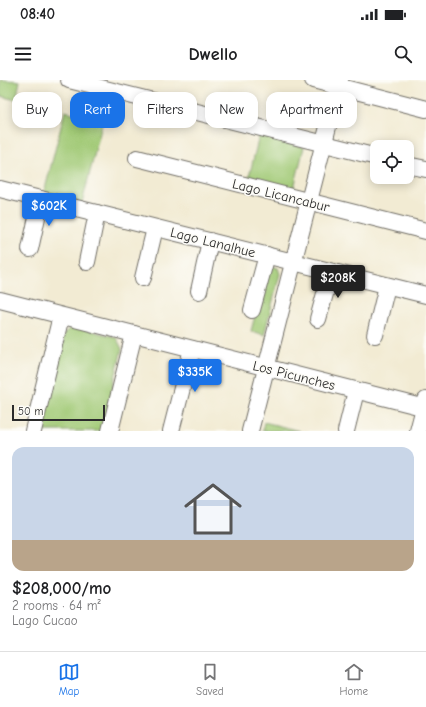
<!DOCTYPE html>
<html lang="en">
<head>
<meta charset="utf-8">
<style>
  :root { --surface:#fff; --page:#f2f2f2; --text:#202124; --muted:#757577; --line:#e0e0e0; --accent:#1a73e8 }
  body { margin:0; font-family:"Comic Neue",sans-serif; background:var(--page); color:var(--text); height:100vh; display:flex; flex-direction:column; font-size:15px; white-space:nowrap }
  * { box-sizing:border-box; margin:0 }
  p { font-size:13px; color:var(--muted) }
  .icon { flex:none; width:22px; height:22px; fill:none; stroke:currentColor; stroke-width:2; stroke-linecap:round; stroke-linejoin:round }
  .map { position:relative; height:351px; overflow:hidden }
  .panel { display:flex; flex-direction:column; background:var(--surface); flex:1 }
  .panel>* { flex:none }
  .guide { position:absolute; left:12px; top:12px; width:402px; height:36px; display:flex; gap:8px }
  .controls { position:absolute; left:370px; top:60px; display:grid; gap:8px }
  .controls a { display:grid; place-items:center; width:44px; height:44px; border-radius:8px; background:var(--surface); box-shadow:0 2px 10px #0003; font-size:20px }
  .scale { position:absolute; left:12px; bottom:10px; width:93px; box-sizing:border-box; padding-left:4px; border:2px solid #2b2b2b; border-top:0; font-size:11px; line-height:14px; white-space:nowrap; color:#2b2b2b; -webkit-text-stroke:3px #fdfcf7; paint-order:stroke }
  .price { position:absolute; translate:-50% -34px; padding:0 9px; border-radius:4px; background:var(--accent); color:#fff; font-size:13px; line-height:26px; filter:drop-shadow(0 1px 2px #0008) }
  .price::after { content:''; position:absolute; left:50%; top:24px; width:12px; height:9px; margin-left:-6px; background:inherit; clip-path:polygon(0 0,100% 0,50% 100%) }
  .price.active { background:#222; color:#fff }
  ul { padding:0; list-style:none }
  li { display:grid; align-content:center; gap:8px; height:212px; padding:0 12px }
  li span { display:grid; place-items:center; height:124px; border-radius:12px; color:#555 }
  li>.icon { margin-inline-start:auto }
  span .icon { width:72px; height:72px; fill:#fffc; stroke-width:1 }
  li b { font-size:17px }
  .chip { padding:0 14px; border-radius:12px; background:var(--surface); box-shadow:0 2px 10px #0003; font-size:14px; line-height:36px }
  .chip.active { background:var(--accent); color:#fff }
  .status { display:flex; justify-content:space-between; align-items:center; height:28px; padding:0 20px; background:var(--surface); direction:ltr }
  .status svg { height:11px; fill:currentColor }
  header { display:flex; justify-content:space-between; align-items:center; height:52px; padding:0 12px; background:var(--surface); font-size:18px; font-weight:800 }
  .menu { display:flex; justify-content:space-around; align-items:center; height:56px; border-top:1px solid var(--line); background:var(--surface); font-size:11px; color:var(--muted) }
  .menu a { display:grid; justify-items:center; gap:2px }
  .menu .active { color:var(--accent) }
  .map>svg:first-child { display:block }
  .green { fill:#a0c974; stroke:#667a50 }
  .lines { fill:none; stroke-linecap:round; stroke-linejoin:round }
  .minor-casing { stroke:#716e66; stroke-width:18 }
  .minor { stroke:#fff; stroke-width:16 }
  .labels { text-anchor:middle; stroke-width:3; stroke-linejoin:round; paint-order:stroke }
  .street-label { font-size:14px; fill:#2b2b2b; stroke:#fdfcf7 }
</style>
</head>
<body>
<div class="status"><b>08:40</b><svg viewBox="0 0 49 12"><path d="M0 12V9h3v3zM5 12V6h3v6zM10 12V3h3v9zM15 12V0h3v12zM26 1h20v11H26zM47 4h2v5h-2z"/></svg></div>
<header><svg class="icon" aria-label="menu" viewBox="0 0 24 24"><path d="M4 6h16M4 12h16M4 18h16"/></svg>Dwello<svg class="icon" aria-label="search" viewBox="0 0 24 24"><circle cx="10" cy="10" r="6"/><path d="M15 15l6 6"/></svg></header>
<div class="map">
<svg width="426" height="351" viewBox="0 0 426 351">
  <rect width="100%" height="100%" fill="#fdfcf7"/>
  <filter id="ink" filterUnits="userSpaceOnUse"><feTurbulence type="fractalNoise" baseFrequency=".025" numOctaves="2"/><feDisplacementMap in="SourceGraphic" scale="8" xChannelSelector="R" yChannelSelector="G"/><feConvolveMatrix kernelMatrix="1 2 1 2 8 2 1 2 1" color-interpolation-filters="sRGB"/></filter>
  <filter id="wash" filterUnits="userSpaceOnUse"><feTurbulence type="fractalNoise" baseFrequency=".012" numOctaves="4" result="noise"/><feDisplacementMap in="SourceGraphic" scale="16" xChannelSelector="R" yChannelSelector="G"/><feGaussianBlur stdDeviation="0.9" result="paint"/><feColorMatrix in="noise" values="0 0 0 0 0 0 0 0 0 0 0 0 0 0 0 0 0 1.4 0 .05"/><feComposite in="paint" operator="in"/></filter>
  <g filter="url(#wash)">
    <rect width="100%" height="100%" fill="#f2ebd3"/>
    <g class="green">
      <path d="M0,0L20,1L16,20L0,16Z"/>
      <path d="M65,31L103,41L82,123L44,113Z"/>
      <path d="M259,56L304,67L292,116L247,105Z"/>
      <path d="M268,185L278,188L280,194L264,255L251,251Z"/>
      <path d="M74,247L116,257L122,269L102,351H42L64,253Z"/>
      <path d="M264,342L300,351H262Z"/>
    </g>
  </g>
  <g filter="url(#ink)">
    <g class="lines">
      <g class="minor-casing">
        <g id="minor">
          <path d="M69,0L377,77"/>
          <path d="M313,0L426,29"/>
          <path d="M137,78L426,151"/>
          <path d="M407,85L426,89"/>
          <path d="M0,109L426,215"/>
          <path d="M30,169L41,119"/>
          <path d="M87,182L97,133"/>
          <path d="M143,198L155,148"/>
          <path d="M199,211L210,161"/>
          <path d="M0,220L426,328"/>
          <path d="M252,230L267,175"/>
          <path d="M318,239L331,192"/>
          <path d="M375,255L387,206"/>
          <path d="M33,351L61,236"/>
          <path d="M110,351L134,254"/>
          <path d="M171,351L192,269"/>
          <path d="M250,351L340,0"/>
          <path d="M346,351L356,311"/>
          <path d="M418,351L426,320"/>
        </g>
      </g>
      <use href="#minor" class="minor"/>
    </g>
  </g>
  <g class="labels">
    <g class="street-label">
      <text transform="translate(281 115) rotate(14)" y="5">Lago Licancabur</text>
      <text transform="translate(213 162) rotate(14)" y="5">Lago Lanalhue</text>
      <text transform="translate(294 295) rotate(14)" y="5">Los Picunches</text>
    </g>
  </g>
</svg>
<div class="controls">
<a><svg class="icon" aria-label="locate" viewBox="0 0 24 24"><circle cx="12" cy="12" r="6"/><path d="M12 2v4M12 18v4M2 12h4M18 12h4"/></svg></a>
</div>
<div class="scale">50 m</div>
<b class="price" style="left:49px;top:147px">$602K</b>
<b class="price active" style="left:338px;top:219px">$208K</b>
<b class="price" style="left:195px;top:313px">$335K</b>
<div class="guide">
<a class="chip">Buy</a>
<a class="chip active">Rent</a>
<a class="chip">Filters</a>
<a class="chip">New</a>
<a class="chip">Apartment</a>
</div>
</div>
<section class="panel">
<ul>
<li><span style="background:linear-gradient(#c9d6e8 75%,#b9a48a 0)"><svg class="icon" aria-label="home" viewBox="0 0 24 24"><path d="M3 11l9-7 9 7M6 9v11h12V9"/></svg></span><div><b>$208,000/mo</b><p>2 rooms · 64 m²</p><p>Lago Cucao</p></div></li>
</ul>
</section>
<nav class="menu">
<a class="active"><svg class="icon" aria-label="map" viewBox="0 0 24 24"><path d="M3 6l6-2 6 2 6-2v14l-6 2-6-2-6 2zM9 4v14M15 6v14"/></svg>Map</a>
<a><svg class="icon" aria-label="saved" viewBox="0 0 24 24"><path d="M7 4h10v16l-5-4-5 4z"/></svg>Saved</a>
<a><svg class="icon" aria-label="home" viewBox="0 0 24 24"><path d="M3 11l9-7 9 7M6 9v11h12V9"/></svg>Home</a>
</nav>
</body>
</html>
